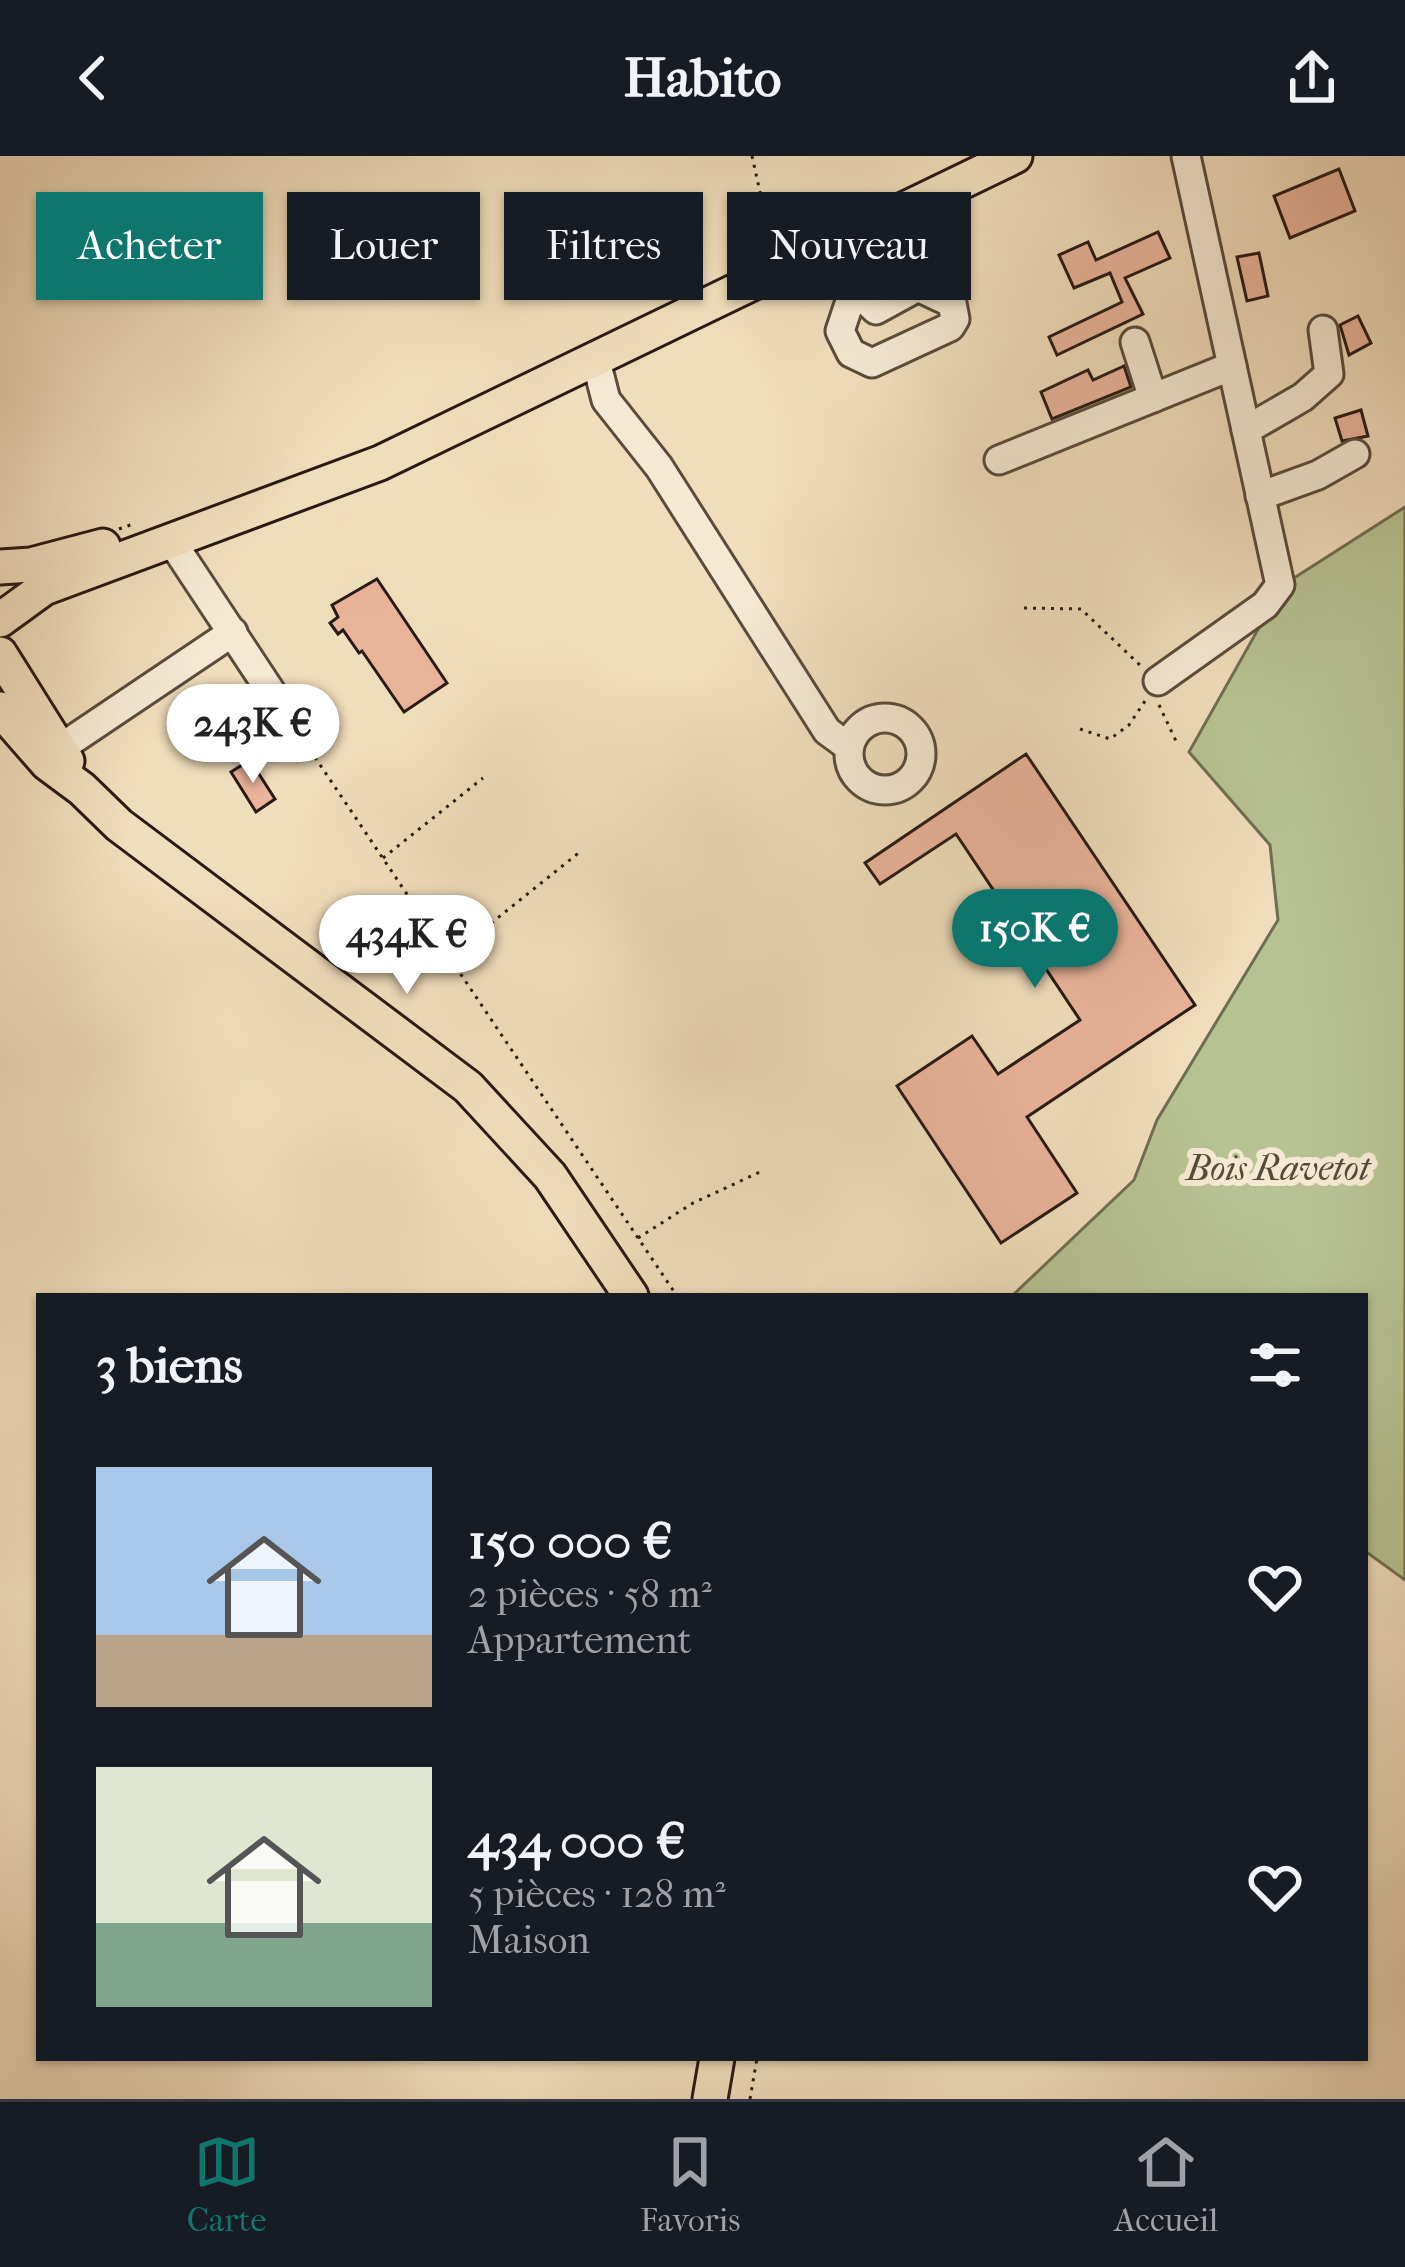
<!DOCTYPE html>
<html lang="fr">
<head>
<meta charset="utf-8">
<style>
  :root { --surface:#171b24; --page:#20242c; --text:#f1f3f6; --muted:#9ea1a6; --line:#363941; --accent:#0f766e }
  body { margin:0; font-family:"IM FELL French Canon",serif; background:var(--page); color:var(--text); height:100vh; display:flex; flex-direction:column; font-size:45px; white-space:nowrap }
  * { box-sizing:border-box; margin:0 }
  p { font-size:39px; color:var(--muted) }
  .icon { flex:none; width:66px; height:66px; fill:none; stroke:currentColor; stroke-width:2; stroke-linecap:round; stroke-linejoin:round }
  .map { position:relative; flex:1; overflow:hidden }
  .details { position:absolute; left:36px; top:1137px; width:1332px; height:768px; display:flex; flex-direction:column; background:var(--surface); border-radius:0px; box-shadow:0 3px 9px #0004 }
  .details>* { flex:none }
  .guide { position:absolute; left:36px; top:36px; width:1335px; height:108px; display:flex; gap:24px }
  .price { position:absolute; translate:-50% -102px; padding:0 27px; border-radius:42px; background:#fff; color:#222; font-size:39px; line-height:78px; filter:drop-shadow(0 3px 6px #0008) }
  .price::after { content:''; position:absolute; left:50%; top:72px; width:36px; height:27px; margin-left:-18px; background:inherit; clip-path:polygon(0 0,100% 0,50% 100%) }
  .price.current { background:var(--accent); color:#fff }
  ul { padding:0; list-style:none }
  li { display:flex; align-items:center; gap:36px; height:300px; padding:0 60px }
  li span { display:grid; place-items:center; flex:none; width:336px; height:240px; border-radius:0px; color:#555 }
  li>.icon { margin-inline-start:auto }
  span .icon { width:144px; height:144px; fill:#fffc; stroke-width:1 }
  li b { font-size:51px }
  h2 { display:flex; justify-content:space-between; align-items:center; height:144px; padding:0 60px; font-size:51px }
  .pill { padding:0 42px; border-radius:0px; background:var(--surface); box-shadow:0 3px 9px #0004; font-size:42px; line-height:108px }
  .pill.current { background:var(--accent); color:#fff }
  header { display:flex; justify-content:space-between; align-items:center; height:156px; padding:0 60px; background:var(--surface); font-size:54px; font-weight:700 }
  .dock { display:flex; justify-content:space-around; align-items:center; height:168px; border-top:3px solid var(--line); background:var(--surface); font-size:33px; color:var(--muted) }
  .dock a { display:grid; justify-items:center; gap:6px }
  .dock .current { color:var(--accent) }
  .map>svg:first-child { display:block }
  .green { fill:#b7c292; stroke:#706e52; stroke-width:3 }
  .building { fill:#eab49b; stroke:#281a12; stroke-width:3 }
  .lines { fill:none; stroke-linecap:round; stroke-linejoin:round }
  .minor-casing { stroke:#5a4b3c; stroke-width:33 }
  .major-casing { stroke:#281a12; stroke-width:39 }
  .path { stroke:#281a12; stroke-width:3; stroke-dasharray:3 6; stroke-linecap:butt }
  .minor { stroke:#f5e9d3; stroke-width:27 }
  .major { stroke:#f0ddbb; stroke-width:33 }
  .labels { text-anchor:middle; stroke-width:12; stroke-linejoin:round; paint-order:stroke }
  .park-label { font-size:36px; font-style:italic; fill:#534c38; stroke:#f5e9d3 }
</style>
</head>
<body>
<header><svg class="icon" aria-label="back" viewBox="0 0 24 24"><path d="M15 5l-7 7 7 7"/></svg>Habito<svg class="icon" aria-label="share" viewBox="0 0 24 24"><path d="M12 15V3M7 8l5-5 5 5M5 13v7h14v-7"/></svg></header>
<div class="map">
<svg width="1405" height="1943" viewBox="0 0 1405 1943">
  <rect width="100%" height="100%" fill="#f0ddbb"/>
  <filter id="stains"><feTurbulence type="fractalNoise" baseFrequency=".00167" numOctaves="4"/><feColorMatrix values="0 0 0 0 .2 0 0 0 0 .09 0 0 0 0 .02 0 0 0 .5 -.17"/></filter>
  <radialGradient id="worn" r=".72"><stop offset=".6" stop-color="#630" stop-opacity="0"/><stop offset="1" stop-color="#630" stop-opacity=".3"/></radialGradient>
  <path class="green" d="M1405,351V1424L1365,1395V1140L1013,1139L1134,1024L1157,964L1278,764L1270,689L1189,596L1283,429Z"/>
  <g class="building">
    <path d="M1339,13L1355,55L1290,82L1274,40Z"/>
    <path d="M1158,76L1170,102L1125,122L1143,158L1057,199L1049,181L1122,146L1110,117L1074,132L1059,99L1088,86L1096,104Z"/>
    <path d="M1259,97L1268,140L1247,145L1237,101Z"/>
    <path d="M1358,160L1371,187L1349,199L1340,169Z"/>
    <path d="M1124,210L1131,231L1052,263L1041,236L1088,214L1093,224Z"/>
    <path d="M1361,254L1368,280L1342,285L1335,262Z"/>
    <path d="M377,423L447,527L404,556L362,495L359,497L343,474L338,478L330,467L338,461L332,449Z"/>
    <path d="M1026,598L1195,849L1027,961L1077,1037L1001,1087L897,930L972,880L998,918L1080,864L956,678L880,728L865,707Z"/>
    <path d="M250,604L275,643L256,656L231,616Z"/>
  </g>
  <g class="lines">
    <g class="minor-casing">
      <g id="minor">
        <path d="M785,120C812,108 829,120 854,133L924,97C928,69 929,52 954,37"/>
        <path d="M918,131L952,147L955,163L950,171L872,207L851,197L840,175L854,133L876,154L918,131L923,125L924,97"/>
        <path d="M1135,186L1153,242"/>
        <path d="M596,205L606,244L659,311L827,575L849,591"/>
        <path d="M1246,274L1303,241L1329,218L1323,174"/>
        <path d="M999,304L1232,210"/>
        <path d="M1260,340L1318,319L1355,298"/>
        <path d="M172,386L287,560"/>
        <path d="M1158,525L1265,449L1280,429L1186,0"/>
        <circle cx="885" cy="598" r="36"/>
        <path d="M59,593L233,476"/>
      </g>
    </g>
    <g class="major-casing">
      <g id="major">
        <path d="M0,411L31,409L103,390"/>
        <path d="M0,464L44,432L380,307L1015,0"/>
        <path d="M0,498L67,605"/>
        <path d="M0,553L47,607L82,633L119,669L468,931L550,1020L631,1140"/>
        <path d="M710,1943L717,1902"/>
      </g>
    </g>
    <g class="path">
      <path d="M752,0L771,86"/>
      <path d="M119,373L133,368L134,371"/>
      <path d="M1024,452L1081,453L1142,511"/>
      <path d="M1159,549L1176,585"/>
      <path d="M1080,573L1110,583L1129,569L1147,542"/>
      <path d="M300,579L677,1140"/>
      <path d="M383,702L483,622"/>
      <path d="M449,801L581,695"/>
      <path d="M638,1082L693,1047L760,1016"/>
      <path d="M750,1943L757,1902"/>
    </g>
    <use href="#minor" class="minor"/>
    <use href="#major" class="major"/>
  </g>
  <g class="labels">
    <g class="park-label">
      <text x="1278" y="1024">Bois Ravetot</text>
    </g>
  </g>
  <rect width="100%" height="100%" filter="url(#stains)"/>
  <rect width="100%" height="100%" fill="url(#worn)"/>
</svg>
<b class="price" style="left:253px;top:630px">243K €</b>
<b class="price current" style="left:1035px;top:835px">150K €</b>
<b class="price" style="left:407px;top:841px">434K €</b>
<div class="guide">
<a class="pill current">Acheter</a>
<a class="pill">Louer</a>
<a class="pill">Filtres</a>
<a class="pill">Nouveau</a>
</div>
<section class="details">
<h2>3 biens<svg class="icon" aria-label="filters" viewBox="0 0 24 24"><path d="M4 7h16M4 17h16"/><circle cx="9" cy="7" r="2"/><circle cx="15" cy="17" r="2"/></svg></h2>
<ul>
<li><span style="background:linear-gradient(#a9c7e8 70%,#b9a48a 0)"><svg class="icon" aria-label="home" viewBox="0 0 24 24"><path d="M3 11l9-7 9 7M6 9v11h12V9"/></svg></span><div><b>150 000 €</b><p>2 pièces · 58 m²</p><p>Appartement</p></div><svg class="icon" aria-label="heart" viewBox="0 0 24 24"><path d="M12 20l-8-8c-3-5 5-10 8-4 3-6 11-1 8 4z"/></svg></li>
<li><span style="background:linear-gradient(#dfe7d0 65%,#7fa58c 0)"><svg class="icon" aria-label="home" viewBox="0 0 24 24"><path d="M3 11l9-7 9 7M6 9v11h12V9"/></svg></span><div><b>434 000 €</b><p>5 pièces · 128 m²</p><p>Maison</p></div><svg class="icon" aria-label="heart" viewBox="0 0 24 24"><path d="M12 20l-8-8c-3-5 5-10 8-4 3-6 11-1 8 4z"/></svg></li>
</ul>
</section>
</div>
<nav class="dock">
<a class="current"><svg class="icon" aria-label="map" viewBox="0 0 24 24"><path d="M3 6l6-2 6 2 6-2v14l-6 2-6-2-6 2zM9 4v14M15 6v14"/></svg>Carte</a>
<a><svg class="icon" aria-label="saved" viewBox="0 0 24 24"><path d="M7 4h10v16l-5-4-5 4z"/></svg>Favoris</a>
<a><svg class="icon" aria-label="home" viewBox="0 0 24 24"><path d="M3 11l9-7 9 7M6 9v11h12V9"/></svg>Accueil</a>
</nav>
</body>
</html>
